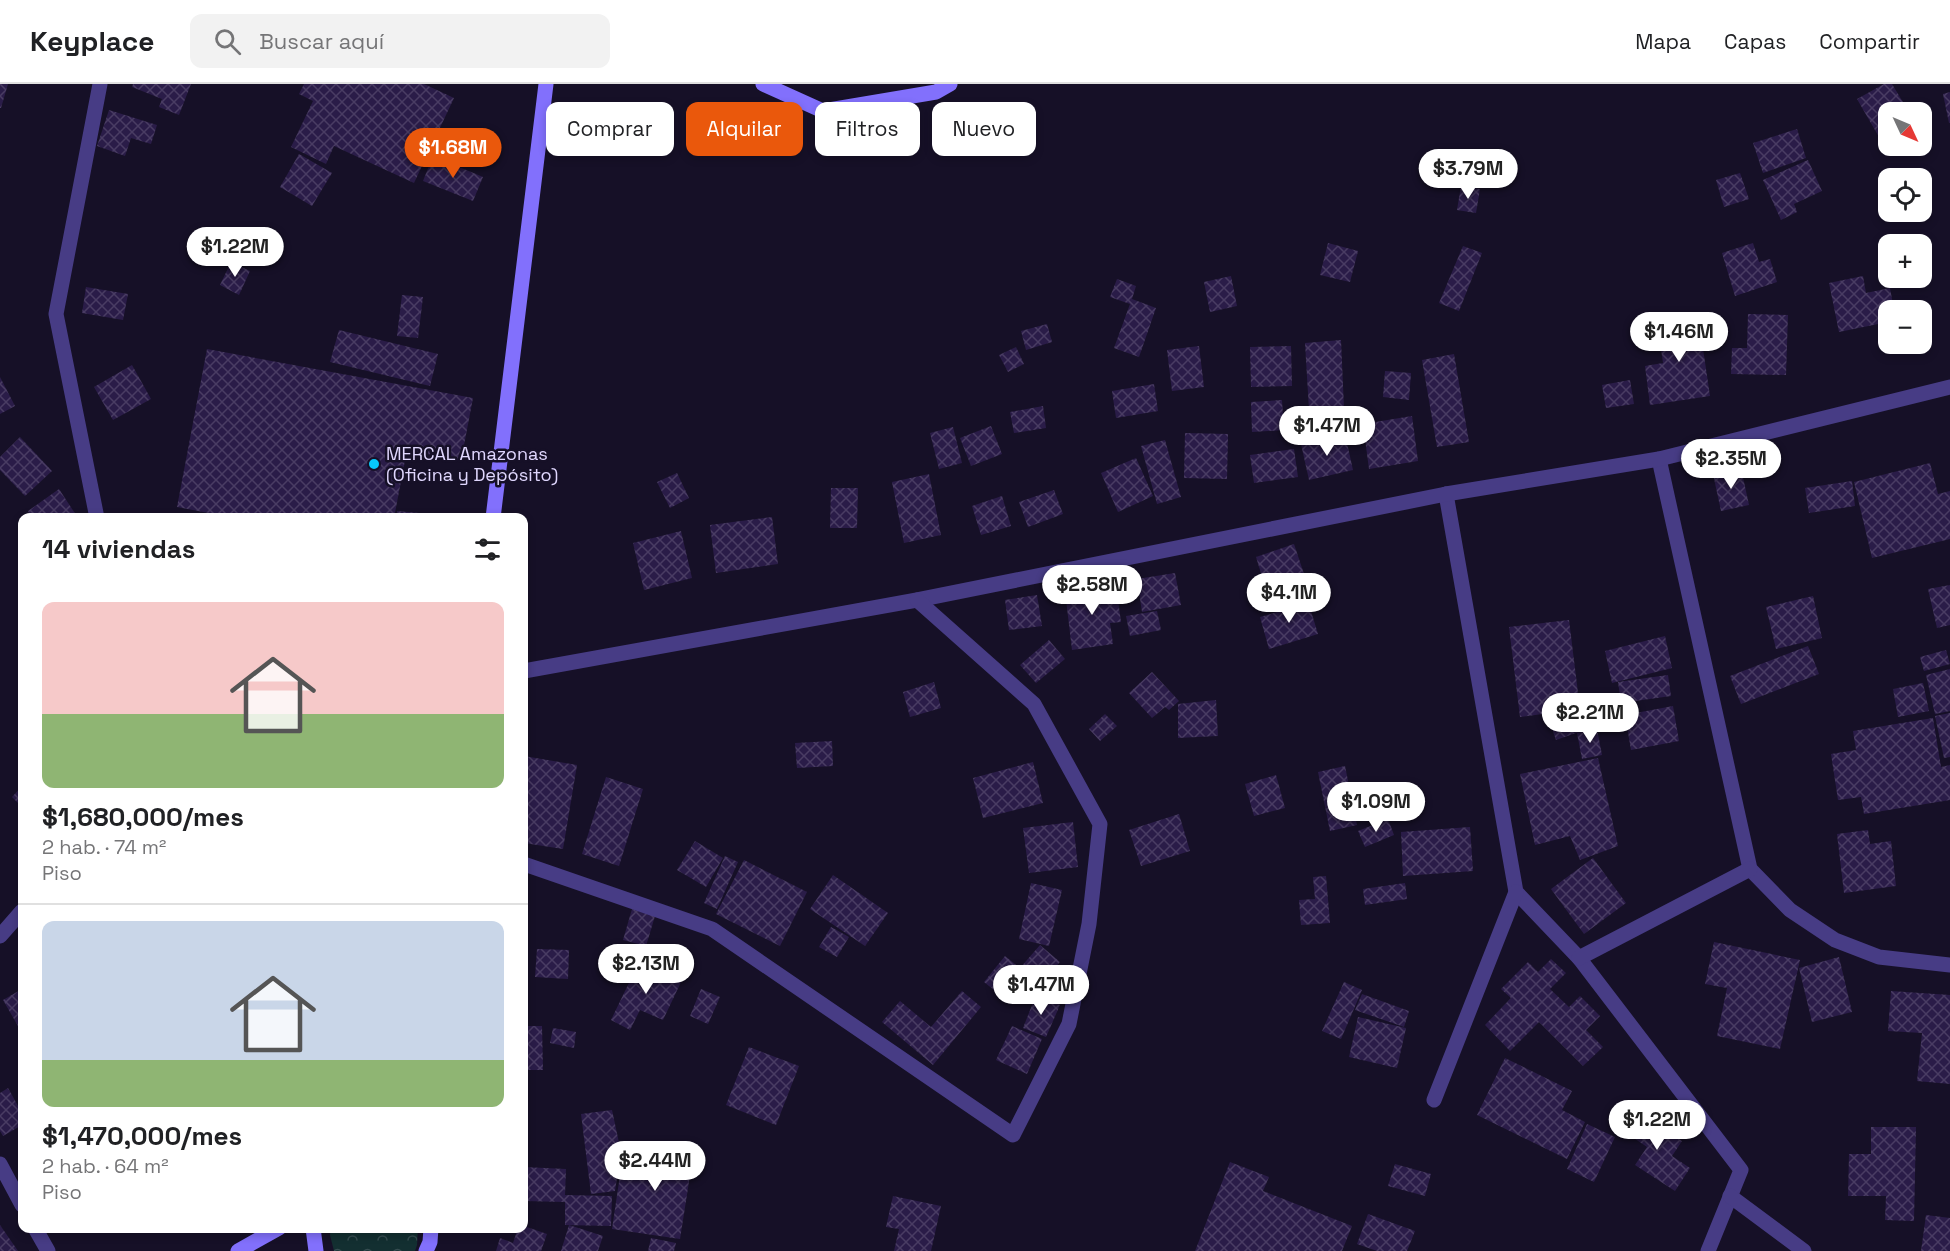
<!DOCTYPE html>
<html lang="es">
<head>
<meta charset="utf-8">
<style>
  :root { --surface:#fff; --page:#f2f2f2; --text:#202124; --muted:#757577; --line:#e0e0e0; --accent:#ea580c }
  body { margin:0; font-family:"Space Grotesk",sans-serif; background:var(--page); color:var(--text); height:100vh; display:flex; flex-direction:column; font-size:22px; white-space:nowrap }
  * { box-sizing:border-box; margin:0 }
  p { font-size:20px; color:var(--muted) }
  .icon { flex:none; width:33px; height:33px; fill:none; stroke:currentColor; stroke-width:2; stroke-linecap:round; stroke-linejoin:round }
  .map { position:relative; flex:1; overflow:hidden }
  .panel { position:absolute; left:18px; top:429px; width:510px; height:720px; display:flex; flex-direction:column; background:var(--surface); border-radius:12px; box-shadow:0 3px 9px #0003 }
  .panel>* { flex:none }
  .banner { position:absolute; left:546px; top:18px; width:570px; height:54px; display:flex; gap:12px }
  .needle { width:39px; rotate:134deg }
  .tools { position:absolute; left:1878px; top:18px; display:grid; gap:12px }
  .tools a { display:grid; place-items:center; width:54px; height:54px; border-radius:12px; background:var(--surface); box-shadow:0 3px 9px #0003; font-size:30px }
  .price { position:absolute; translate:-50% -51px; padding:0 14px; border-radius:21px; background:#fff; color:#222; font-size:20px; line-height:39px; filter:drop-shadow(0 2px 3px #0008) }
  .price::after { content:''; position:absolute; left:50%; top:36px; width:18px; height:14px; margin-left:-9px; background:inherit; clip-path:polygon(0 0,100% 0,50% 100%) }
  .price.on { background:var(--accent); color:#fff }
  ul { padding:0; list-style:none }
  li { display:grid; align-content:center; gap:12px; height:318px; padding:0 24px }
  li+li { border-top:2px solid var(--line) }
  li span { display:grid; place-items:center; height:186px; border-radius:12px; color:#555 }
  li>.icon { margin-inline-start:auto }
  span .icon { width:108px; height:108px; fill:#fffc; stroke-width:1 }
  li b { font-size:26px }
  h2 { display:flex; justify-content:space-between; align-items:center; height:72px; padding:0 24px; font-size:26px }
  .tag { padding:0 21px; border-radius:12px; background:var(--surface); box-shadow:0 3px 9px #0003; font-size:21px; line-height:54px }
  .tag.on { background:var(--accent); color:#fff }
  header { display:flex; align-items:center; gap:36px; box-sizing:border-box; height:84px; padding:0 30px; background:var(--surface); border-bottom:2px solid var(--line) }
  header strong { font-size:28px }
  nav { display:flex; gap:33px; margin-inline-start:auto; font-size:21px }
  .search { width:420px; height:54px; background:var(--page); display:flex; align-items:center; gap:15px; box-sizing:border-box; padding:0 21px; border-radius:12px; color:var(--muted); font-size:22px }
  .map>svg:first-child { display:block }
  .park { fill:url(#park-crowns) }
  .building { fill:url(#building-cross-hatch) }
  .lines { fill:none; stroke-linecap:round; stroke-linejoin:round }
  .minor { stroke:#473c85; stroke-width:15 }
  .secondary { stroke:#8270fc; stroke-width:15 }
  .poi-dot { fill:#07c8fa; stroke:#161027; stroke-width:2 }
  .labels { text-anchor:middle; stroke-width:5; stroke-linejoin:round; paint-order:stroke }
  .poi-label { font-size:18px; fill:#e0d7fe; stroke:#161027; text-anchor:start }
</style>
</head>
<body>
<header>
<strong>Keyplace</strong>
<div class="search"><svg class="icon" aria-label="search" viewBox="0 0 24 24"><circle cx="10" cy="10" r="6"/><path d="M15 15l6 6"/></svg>Buscar aquí</div>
<nav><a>Mapa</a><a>Capas</a><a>Compartir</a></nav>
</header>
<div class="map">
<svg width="1950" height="1167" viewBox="0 0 1950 1167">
  <defs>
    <pattern id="park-crowns" width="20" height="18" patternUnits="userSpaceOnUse" patternTransform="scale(1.5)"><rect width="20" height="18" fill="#132f31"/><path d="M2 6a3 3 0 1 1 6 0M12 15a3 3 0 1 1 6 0" fill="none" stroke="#354c50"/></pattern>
    <pattern id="building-cross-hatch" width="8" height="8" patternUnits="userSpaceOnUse" patternTransform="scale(1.5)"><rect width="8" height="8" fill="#2a1c48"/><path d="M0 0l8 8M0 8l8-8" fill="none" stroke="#493c63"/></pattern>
  </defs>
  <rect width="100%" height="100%" fill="#161027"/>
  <path class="park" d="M418,1144L417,1161L415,1167H334L330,1151L331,1145Z"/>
  <g class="building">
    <path d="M0,0H8L1,24H0Z"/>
    <path d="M133,0H191L179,31L159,23L162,15L132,3Z"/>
    <path d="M304,0H424L454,14L414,99L334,62L326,80L291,63L313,17L299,10Z"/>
    <path d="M1884,0H1892L1909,28H1888V57L1883,60L1857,15Z"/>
    <path d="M1950,8V39H1949L1943,10Z"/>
    <path d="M109,26L157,41L151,60L131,54L125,72L97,62Z"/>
    <path d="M1797,45L1806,74L1763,89L1753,59Z"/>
    <path d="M299,70L332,89L312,122L280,103Z"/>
    <path d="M433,72L483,93L473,117L423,97Z"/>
    <path d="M1808,76L1822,107L1794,120L1797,128L1781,136L1763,96Z"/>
    <path d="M1740,89L1749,115L1724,123L1716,96Z"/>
    <path d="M1461,102L1480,105L1476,129L1457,126Z"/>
    <path d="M1328,159L1358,167L1350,198L1320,191Z"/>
    <path d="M1753,159L1759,178L1770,175L1777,198L1735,212L1722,169Z"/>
    <path d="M1463,162L1482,169L1459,227L1439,219Z"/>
    <path d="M231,178L250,187L239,211L220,201Z"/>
    <path d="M1231,192L1237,222L1210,228L1204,198Z"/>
    <path d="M1863,192L1866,209L1890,204L1894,226H1888V238L1839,248L1829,199Z"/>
    <path d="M1117,195L1136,202L1132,215L1156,224L1139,273L1114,264L1130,220L1110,213Z"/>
    <path d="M86,203L128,210L123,236L82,229Z"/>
    <path d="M402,211L423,213L418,254L397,252Z"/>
    <path d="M1748,230L1788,231L1786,291L1731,290L1732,264H1747Z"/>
    <path d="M1698,231L1710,312L1650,321L1645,282L1663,279L1657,237Z"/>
    <path d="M1047,240L1052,258L1026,266L1021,247Z"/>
    <path d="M339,246L438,270L430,302L330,278Z"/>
    <path d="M1341,256L1344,324L1309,326L1305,259Z"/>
    <path d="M1199,262L1204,303L1172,307L1167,266Z"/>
    <path d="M1291,262L1292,302L1251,303L1250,263Z"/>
    <path d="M1016,263L1024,280L1008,288L999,271Z"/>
    <path d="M207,265L473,314L461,377L407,366L394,434H235L177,423Z"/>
    <path d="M1454,270L1469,358L1437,363L1422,276Z"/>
    <path d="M132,281L151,315L113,336L94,303Z"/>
    <path d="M1385,287L1411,289L1409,316L1383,313Z"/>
    <path d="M0,293L15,322L0,330Z"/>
    <path d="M1630,296L1634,320L1606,324L1602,301Z"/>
    <path d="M1154,300L1158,327L1116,334L1112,307Z"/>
    <path d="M1282,316L1284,346L1252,348L1251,318Z"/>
    <path d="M1043,322L1046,344L1014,349L1010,328Z"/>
    <path d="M1412,332L1418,377L1369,385L1363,340Z"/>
    <path d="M991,342L1002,370L971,382L960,354Z"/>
    <path d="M953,343L962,379L939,385L930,349Z"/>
    <path d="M1185,349L1228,350L1227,395L1184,394Z"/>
    <path d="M1345,350L1353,386L1309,396L1301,360Z"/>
    <path d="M20,353L52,387L25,412L0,386V373Z"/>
    <path d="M1165,356L1181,413L1157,420L1141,362Z"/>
    <path d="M1294,365L1298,393L1254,399L1250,371Z"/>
    <path d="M1136,374L1153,412L1118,428L1101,389Z"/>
    <path d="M1930,379L1938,410L1950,407V455L1872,474L1854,398Z"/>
    <path d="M1741,384L1749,421L1721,427L1713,390Z"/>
    <path d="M677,389L689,414L670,424L657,398Z"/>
    <path d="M929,390L941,451L904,459L892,398Z"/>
    <path d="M1852,397L1855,422L1809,429L1805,404Z"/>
    <path d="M831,404H858L857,444H830Z"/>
    <path d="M59,405L78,434H32L28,427Z"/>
    <path d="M1054,406L1063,430L1028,443L1019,418Z"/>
    <path d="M1002,412L1011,442L981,451L972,422Z"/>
    <path d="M397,427L453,432V434H397Z"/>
    <path d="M772,433L778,480L716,489L710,441Z"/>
    <path d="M681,447L692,494L644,506L633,459Z"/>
    <path d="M1294,460L1306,496L1267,509L1256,473Z"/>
    <path d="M1175,489L1181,521L1142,528L1137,495Z"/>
    <path d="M1116,501L1121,538L1110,539L1113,560L1072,566L1065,507Z"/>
    <path d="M1950,501V541L1937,544L1928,505Z"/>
    <path d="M1037,511L1042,542L1009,546L1005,516Z"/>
    <path d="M1813,512L1822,554L1776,565L1766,523Z"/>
    <path d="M1307,514L1318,550L1269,565L1260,533L1287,525L1285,520Z"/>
    <path d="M1157,527L1161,546L1130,552L1126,532Z"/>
    <path d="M1569,536L1580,625L1520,633L1509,543Z"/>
    <path d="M1665,552L1672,584L1612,599L1605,567Z"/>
    <path d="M1049,556L1065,575L1036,599L1020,581Z"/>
    <path d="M1808,562L1819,590L1741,620L1730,592Z"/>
    <path d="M1946,566L1950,580L1924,587L1920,573Z"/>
    <path d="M1950,585V627L1935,630L1926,591Z"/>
    <path d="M1152,588L1179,617L1169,626L1165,623L1152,634L1129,609Z"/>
    <path d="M1668,591L1671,612L1621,619L1618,598Z"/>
    <path d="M934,598L941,624L910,633L903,608Z"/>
    <path d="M1923,599L1929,627L1898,633L1893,605Z"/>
    <path d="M1216,616L1218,652L1178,654V620Z"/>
    <path d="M1673,622L1679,657L1631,666L1625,631Z"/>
    <path d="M1584,626L1591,644L1556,656L1550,639Z"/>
    <path d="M1950,629V673L1944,674L1935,632Z"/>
    <path d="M1105,630L1117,642L1100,657L1089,645Z"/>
    <path d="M1933,634L1941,683L1950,681V716L1864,730L1861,713L1838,716L1831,670L1856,666L1853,647Z"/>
    <path d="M1597,645L1602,671L1582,675L1577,649Z"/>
    <path d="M832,657L833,682L797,684L795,659Z"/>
    <path d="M524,672L577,681L563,765L524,759Z"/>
    <path d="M1598,674L1618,762L1580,776L1570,752L1535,761L1520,690Z"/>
    <path d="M1033,678L1043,719L983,734L973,694Z"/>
    <path d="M1345,682L1357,741L1330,747L1318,688Z"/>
    <path d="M1276,691L1285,724L1254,732L1245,700Z"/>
    <path d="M606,693L643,705L619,782L582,770Z"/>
    <path d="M22,702V723L12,713Z"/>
    <path d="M1179,730L1190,767L1141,782L1129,746Z"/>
    <path d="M1388,735L1394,751L1365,763L1358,747Z"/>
    <path d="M1073,738L1078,783L1029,789L1023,744Z"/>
    <path d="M1470,743L1473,787L1403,792L1401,748Z"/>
    <path d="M1868,746L1870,760L1891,757L1896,802L1844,809L1837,750Z"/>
    <path d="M695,757L723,774L706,803L677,786Z"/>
    <path d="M725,772L738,778L717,825L704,819Z"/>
    <path d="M1593,774L1626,819L1584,850L1551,805Z"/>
    <path d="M744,776L807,808L780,862L716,830Z"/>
    <path d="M833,791L888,829L865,862L810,825Z"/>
    <path d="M1326,792L1330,839L1301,841L1299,816L1315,815L1313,793Z"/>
    <path d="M1031,799L1062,806L1049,862L1019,855Z"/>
    <path d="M1405,799L1407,815L1365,821L1363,805Z"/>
    <path d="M632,825L655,832L646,862L623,856Z"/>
    <path d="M831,843L849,853L837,873L819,863Z"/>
    <path d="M1714,858L1800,876L1780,965L1717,952L1727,904L1705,900Z"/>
    <path d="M1040,861L1060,878L1036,906L1027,899L1010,919L984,898L1005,872L1020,884Z"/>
    <path d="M537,865L569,866L568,895L535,893Z"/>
    <path d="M1839,873L1852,928L1812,938L1799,884Z"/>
    <path d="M1551,875L1566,889L1550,905L1569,923L1580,912L1600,932L1586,946L1603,963L1583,982L1539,938L1510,967L1485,941L1511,914L1501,905L1528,878L1538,888Z"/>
    <path d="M640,876L682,896L663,936L640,926L630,946L611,936Z"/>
    <path d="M1344,898L1362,906L1341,955L1322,947Z"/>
    <path d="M22,905V949L3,916Z"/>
    <path d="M701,905L720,913L708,940L690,932Z"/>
    <path d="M962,907L981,923L933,981L882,938L900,917L931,943Z"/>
    <path d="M1891,907L1950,911V1000L1917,997L1922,949L1888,947Z"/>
    <path d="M1362,910L1409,927L1404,943L1355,926Z"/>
    <path d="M1036,911L1060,921L1046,953L1023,944Z"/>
    <path d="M1358,933L1406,944L1397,984L1349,973Z"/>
    <path d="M524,942H542L543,986H524Z"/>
    <path d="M1012,942L1042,955L1027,990L996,976Z"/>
    <path d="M553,944L576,948L574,964L550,959Z"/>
    <path d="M749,963L799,982L776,1041L726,1021Z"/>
    <path d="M1505,974L1572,1007L1562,1026L1585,1038L1567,1075L1477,1031Z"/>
    <path d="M8,1004L22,1029V1041L3,1052L0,1047V1009Z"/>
    <path d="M612,1026L621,1068L615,1107L591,1110L581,1030Z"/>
    <path d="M1635,1026L1682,1057L1672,1072L1690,1084L1675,1107L1635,1081L1647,1063L1622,1046Z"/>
    <path d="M1587,1040L1615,1053L1594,1098L1567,1085Z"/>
    <path d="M1871,1043H1916L1914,1137L1885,1136L1886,1112H1848L1849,1070H1871Z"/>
    <path d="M640,1058L694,1066L680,1155L612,1145L620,1091L635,1094Z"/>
    <path d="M1230,1078L1269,1093L1263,1107L1352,1142L1342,1167H1195Z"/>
    <path d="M1395,1080L1431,1090L1425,1112L1388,1102Z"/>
    <path d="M524,1083L566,1085L565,1111L612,1112L611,1142L565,1141V1118L524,1117Z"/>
    <path d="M893,1112L941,1122L931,1167H894L899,1145L886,1143Z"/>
    <path d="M1368,1130L1415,1147L1407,1167H1377L1357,1160Z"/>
    <path d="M1926,1131L1950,1134V1167H1921Z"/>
    <path d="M0,1141L18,1167H0Z"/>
    <path d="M569,1141L603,1152L598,1167H561Z"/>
    <path d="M524,1142L547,1150L541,1167H496L500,1154L513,1159L518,1144H524Z"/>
    <path d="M651,1154L676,1159L674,1167H648Z"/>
  </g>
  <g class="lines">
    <g class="minor">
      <path d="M1659,375L1750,785L1790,826L1835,856L1879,873L1950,881"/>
      <path d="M1446,410L1516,808L1579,874L1741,1086L1708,1167"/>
      <path d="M97,434L56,230L100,0"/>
      <path d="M524,587L917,516L1446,410L1659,375L1950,303"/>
      <path d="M524,780L712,845L1013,1051L1069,940L1089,840L1100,740L1034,620L917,516"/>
      <path d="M0,852L22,827"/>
      <path d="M1579,874L1750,785"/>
      <path d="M1434,1016L1516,808"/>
      <path d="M0,1080L22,1121"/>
      <path d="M1730,1112L1804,1167"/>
      <path d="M35,1144L48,1167"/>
    </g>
    <g class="secondary">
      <path d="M763,0L823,27L936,8L950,0"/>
      <path d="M493,434L546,0"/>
      <path d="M313,1144L316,1167"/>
      <path d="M238,1167L279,1144"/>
      <path d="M426,1167L430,1158L431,1144"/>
    </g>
  </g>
  <circle class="poi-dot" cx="374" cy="380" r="6"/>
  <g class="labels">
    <g class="poi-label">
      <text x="386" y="376">MERCAL Amazonas<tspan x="386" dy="21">(Oficina y Depósito)</tspan></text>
    </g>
  </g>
</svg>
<div class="tools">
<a><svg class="needle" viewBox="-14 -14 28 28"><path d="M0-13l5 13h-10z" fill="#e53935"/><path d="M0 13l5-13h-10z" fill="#757577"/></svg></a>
<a><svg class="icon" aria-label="locate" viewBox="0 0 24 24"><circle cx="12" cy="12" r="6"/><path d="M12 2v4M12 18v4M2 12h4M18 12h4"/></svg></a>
<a>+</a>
<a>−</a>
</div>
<b class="price on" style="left:453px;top:95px">$1.68M</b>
<b class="price" style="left:1468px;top:116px">$3.79M</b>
<b class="price" style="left:235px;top:194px">$1.22M</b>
<b class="price" style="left:1679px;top:279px">$1.46M</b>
<b class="price" style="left:1327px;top:373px">$1.47M</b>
<b class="price" style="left:1731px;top:406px">$2.35M</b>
<b class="price" style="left:1092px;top:532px">$2.58M</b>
<b class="price" style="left:1289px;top:540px">$4.1M</b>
<b class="price" style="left:1590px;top:660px">$2.21M</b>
<b class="price" style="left:1376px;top:749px">$1.09M</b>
<b class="price" style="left:646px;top:911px">$2.13M</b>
<b class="price" style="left:1041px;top:932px">$1.47M</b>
<b class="price" style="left:1657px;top:1067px">$1.22M</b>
<b class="price" style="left:655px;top:1108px">$2.44M</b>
<div class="banner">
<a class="tag">Comprar</a>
<a class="tag on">Alquilar</a>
<a class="tag">Filtros</a>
<a class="tag">Nuevo</a>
</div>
<section class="panel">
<h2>14 viviendas<svg class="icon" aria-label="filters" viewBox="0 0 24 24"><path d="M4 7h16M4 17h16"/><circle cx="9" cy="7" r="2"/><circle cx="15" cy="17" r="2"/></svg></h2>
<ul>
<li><span style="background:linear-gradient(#f6c9c9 60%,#8fb573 0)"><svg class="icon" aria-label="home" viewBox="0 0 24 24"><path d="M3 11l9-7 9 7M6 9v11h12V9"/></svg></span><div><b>$1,680,000/mes</b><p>2 hab. · 74 m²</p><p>Piso</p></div></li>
<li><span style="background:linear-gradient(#c9d6e8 75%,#8fb573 0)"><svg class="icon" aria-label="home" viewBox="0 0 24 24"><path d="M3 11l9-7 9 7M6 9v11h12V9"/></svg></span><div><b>$1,470,000/mes</b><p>2 hab. · 64 m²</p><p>Piso</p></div></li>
</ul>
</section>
</div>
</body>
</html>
